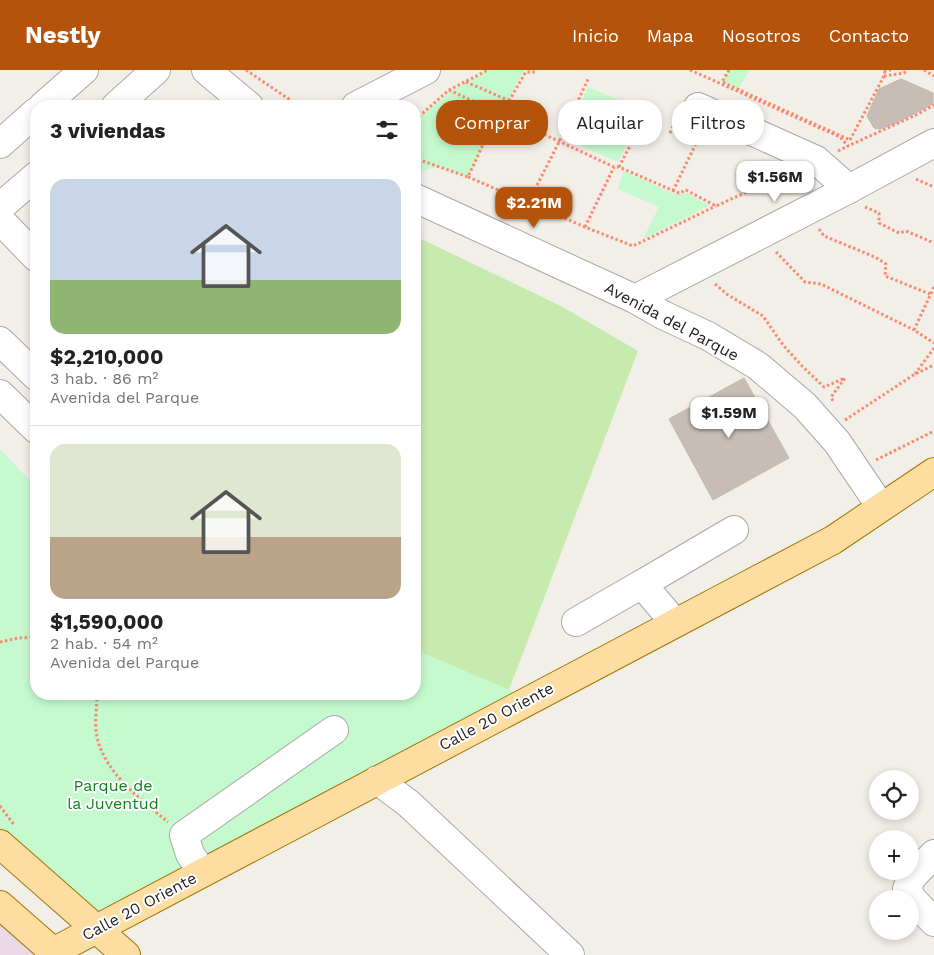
<!DOCTYPE html>
<html lang="es">
<head>
<meta charset="utf-8">
<style>
  :root { --surface:#fff; --page:#f6f6f6; --text:#222; --muted:#767676; --line:#e0e0e0; --accent:#b45309 }
  body { margin:0; font-family:"Work Sans",sans-serif; background:var(--page); color:var(--text); height:100vh; display:flex; flex-direction:column; font-size:19px; white-space:nowrap }
  * { box-sizing:border-box; margin:0 }
  p { font-size:16px; color:var(--muted) }
  .icon { flex:none; width:28px; height:28px; fill:none; stroke:currentColor; stroke-width:2; stroke-linecap:round; stroke-linejoin:round }
  .map { position:relative; flex:1; overflow:hidden }
  .drawer { position:absolute; left:30px; top:30px; width:391px; height:600px; display:flex; flex-direction:column; background:var(--surface); border-radius:20px; box-shadow:0 2px 8px #0003 }
  .drawer>* { flex:none }
  .guide { position:absolute; left:436px; top:30px; width:422px; height:45px; display:flex; gap:10px }
  .controls { position:absolute; left:869px; top:700px; display:grid; gap:10px }
  .controls a { display:grid; place-items:center; width:50px; height:50px; border-radius:50%; background:var(--surface); box-shadow:0 2px 8px #0003; font-size:25px }
  .price { position:absolute; translate:-50% -42px; padding:0 11px; border-radius:10px; background:#fff; color:#222; font-size:16px; line-height:32px; filter:drop-shadow(0 1px 2px #0008) }
  .price::after { content:''; position:absolute; left:50%; top:30px; width:15px; height:11px; margin-left:-8px; background:inherit; clip-path:polygon(0 0,100% 0,50% 100%) }
  .price.active { background:var(--accent); color:#fff }
  ul { padding:0; list-style:none }
  li { display:grid; align-content:center; gap:10px; height:265px; padding:0 20px }
  li+li { border-top:1px solid var(--line) }
  li span { display:grid; place-items:center; height:155px; border-radius:15px; color:#555 }
  li>.icon { margin-inline-start:auto }
  span .icon { width:90px; height:90px; fill:#fffc; stroke-width:1 }
  li b { font-size:21px }
  h2 { display:flex; justify-content:space-between; align-items:center; height:60px; padding:0 20px; font-size:21px }
  .chip { padding:0 18px; border-radius:20px; background:var(--surface); box-shadow:0 2px 8px #0003; font-size:18px; line-height:45px }
  .chip.active { background:var(--accent); color:#fff }
  header { display:flex; align-items:center; gap:30px; box-sizing:border-box; height:70px; padding:0 25px; background:var(--accent); color:#fff }
  header strong { font-size:24px }
  nav { display:flex; gap:28px; margin-inline-start:auto; font-size:18px }
  .map>svg:first-child { display:block }
  .industrial { fill:#ead9e6 }
  .grass { fill:#c7ebae }
  .park { fill:#c5face }
  .building { fill:#c6beb6; stroke:#c3b7a9 }
  .lines { fill:none; stroke-linecap:round; stroke-linejoin:round }
  .minor-casing { stroke:#a8a8a8; stroke-width:30 }
  .major-casing { stroke:#9e7600; stroke-width:30 }
  .path { stroke:#fb896f; stroke-width:3; stroke-dasharray:2.5 2.5; stroke-linecap:butt }
  .minor { stroke:#fff; stroke-width:28 }
  .major { stroke:#fddda1; stroke-width:28 }
  .labels { text-anchor:middle; stroke-width:4; stroke-linejoin:round; paint-order:stroke }
  .street-label { font-size:16px; fill:#212121; stroke:#fff }
  .park-label { font-size:16px; fill:#0b831f; stroke:#fff }
</style>
</head>
<body>
<header>
<strong>Nestly</strong>
<nav><a>Inicio</a><a>Mapa</a><a>Nosotros</a><a>Contacto</a></nav>
</header>
<div class="map">
<svg width="934" height="885" viewBox="0 0 934 885">
  <rect width="100%" height="100%" fill="#f1efe7"/>
  <path class="industrial" d="M0,850L40,885H0Z"/>
  <path class="grass" d="M415,166L561,236L638,281L509,620L415,580Z"/>
  <g class="park">
    <path d="M489,0H524L468,107L439,96L422,101L415,98V51L451,21Z"/>
    <path d="M729,0H750L738,19L722,12Z"/>
    <path d="M588,17L643,40L618,92L565,69Z"/>
    <path d="M624,101L677,125L687,123L709,136L643,169L659,137L618,119Z"/>
    <path d="M0,379L36,417V624H415V580L517,623L99,844L0,761Z"/>
  </g>
  <g class="building">
    <path d="M901,9L933,23V34L896,53L880,59L874,58L867,46L879,19Z"/>
    <path d="M744,308L789,388L713,430L669,349Z"/>
  </g>
  <g class="lines">
    <g class="minor-casing">
      <g id="minor">
        <path d="M206,0L249,36"/>
        <path d="M43,36L84,0"/>
        <path d="M116,36L156,0"/>
        <path d="M356,36L426,0"/>
        <path d="M698,37L816,90L849,119"/>
        <path d="M0,74L36,42"/>
        <path d="M415,128L635,229L663,245L708,266L758,296L805,336L837,372L881,437"/>
        <path d="M0,137L36,106"/>
        <path d="M0,150L36,187"/>
        <path d="M635,229L849,119L934,73"/>
        <path d="M0,271L36,306"/>
        <path d="M0,324L36,359"/>
        <path d="M642,514L734,460"/>
        <path d="M576,552L642,514L674,552"/>
        <path d="M377,710L408,733L570,885"/>
        <path d="M934,784L911,808L907,819L912,829L934,852"/>
        <path d="M202,802L190,784L184,765L334,660"/>
      </g>
    </g>
    <g class="major-casing">
      <g id="major">
        <path d="M0,774L126,885"/>
        <path d="M0,835L57,885"/>
        <path d="M53,882L833,470L934,402"/>
      </g>
    </g>
    <g class="path">
      <path d="M246,0L299,36"/>
      <path d="M690,0L840,67L848,76L918,44L934,35"/>
      <path d="M729,0L722,12L850,70"/>
      <path d="M884,0H891"/>
      <path d="M924,0L934,6"/>
      <path d="M884,6L904,3L907,0"/>
      <path d="M466,12L544,46"/>
      <path d="M449,20L614,97H619L679,123L686,120L716,136L789,103"/>
      <path d="M509,31L524,5L526,2H535"/>
      <path d="M325,36L333,32"/>
      <path d="M415,50L449,20L488,0"/>
      <path d="M670,63L678,46"/>
      <path d="M850,70L884,6L885,1"/>
      <path d="M838,81L848,76"/>
      <path d="M415,85L420,90L468,107L498,42"/>
      <path d="M619,97L652,33"/>
      <path d="M468,107L585,157L633,176L716,136"/>
      <path d="M916,109L934,117"/>
      <path d="M673,121L701,63"/>
      <path d="M528,133L559,72L588,9"/>
      <path d="M865,137L879,143V153L899,163L906,161L934,173"/>
      <path d="M585,157L614,97"/>
      <path d="M819,159L824,166L875,187L886,194L885,206L930,224"/>
      <path d="M776,182L805,212L821,214L914,260"/>
      <path d="M715,214L728,225L763,246L783,275L803,297L824,317L845,308L831,327L833,331"/>
      <path d="M934,217L914,260L934,273"/>
      <path d="M915,304L934,278"/>
      <path d="M845,350L915,304L934,295"/>
      <path d="M876,390L934,361"/>
      <path d="M0,572L18,568L36,567"/>
      <path d="M97,624C97,637 94,654 97,667C105,703 141,730 168,752"/>
      <path d="M0,736L15,756"/>
    </g>
    <use href="#minor" class="minor"/>
    <use href="#major" class="major"/>
  </g>
  <g class="labels">
    <g class="street-label">
      <text transform="translate(672 251) rotate(28)" y="6">Avenida del Parque</text>
      <text transform="translate(496 646) rotate(-28)" y="6">Calle 20 Oriente</text>
      <text transform="translate(139 836) rotate(-28)" y="6">Calle 20 Oriente</text>
    </g>
    <g class="park-label">
      <text x="113" y="721">Parque de<tspan x="113" dy="18">la Juventud</tspan></text>
    </g>
  </g>
</svg>
<div class="controls">
<a><svg class="icon" aria-label="locate" viewBox="0 0 24 24"><circle cx="12" cy="12" r="6"/><path d="M12 2v4M12 18v4M2 12h4M18 12h4"/></svg></a>
<a>+</a>
<a>−</a>
</div>
<b class="price" style="left:775px;top:133px">$1.56M</b>
<b class="price active" style="left:534px;top:159px">$2.21M</b>
<b class="price" style="left:729px;top:369px">$1.59M</b>
<div class="guide">
<a class="chip active">Comprar</a>
<a class="chip">Alquilar</a>
<a class="chip">Filtros</a>
</div>
<section class="drawer">
<h2>3 viviendas<svg class="icon" aria-label="filters" viewBox="0 0 24 24"><path d="M4 7h16M4 17h16"/><circle cx="9" cy="7" r="2"/><circle cx="15" cy="17" r="2"/></svg></h2>
<ul>
<li><span style="background:linear-gradient(#c9d6e8 65%,#8fb573 0)"><svg class="icon" aria-label="home" viewBox="0 0 24 24"><path d="M3 11l9-7 9 7M6 9v11h12V9"/></svg></span><div><b>$2,210,000</b><p>3 hab. · 86 m²</p><p>Avenida del Parque</p></div></li>
<li><span style="background:linear-gradient(#dfe7d0 60%,#b9a48a 0)"><svg class="icon" aria-label="home" viewBox="0 0 24 24"><path d="M3 11l9-7 9 7M6 9v11h12V9"/></svg></span><div><b>$1,590,000</b><p>2 hab. · 54 m²</p><p>Avenida del Parque</p></div></li>
</ul>
</section>
</div>
</body>
</html>
